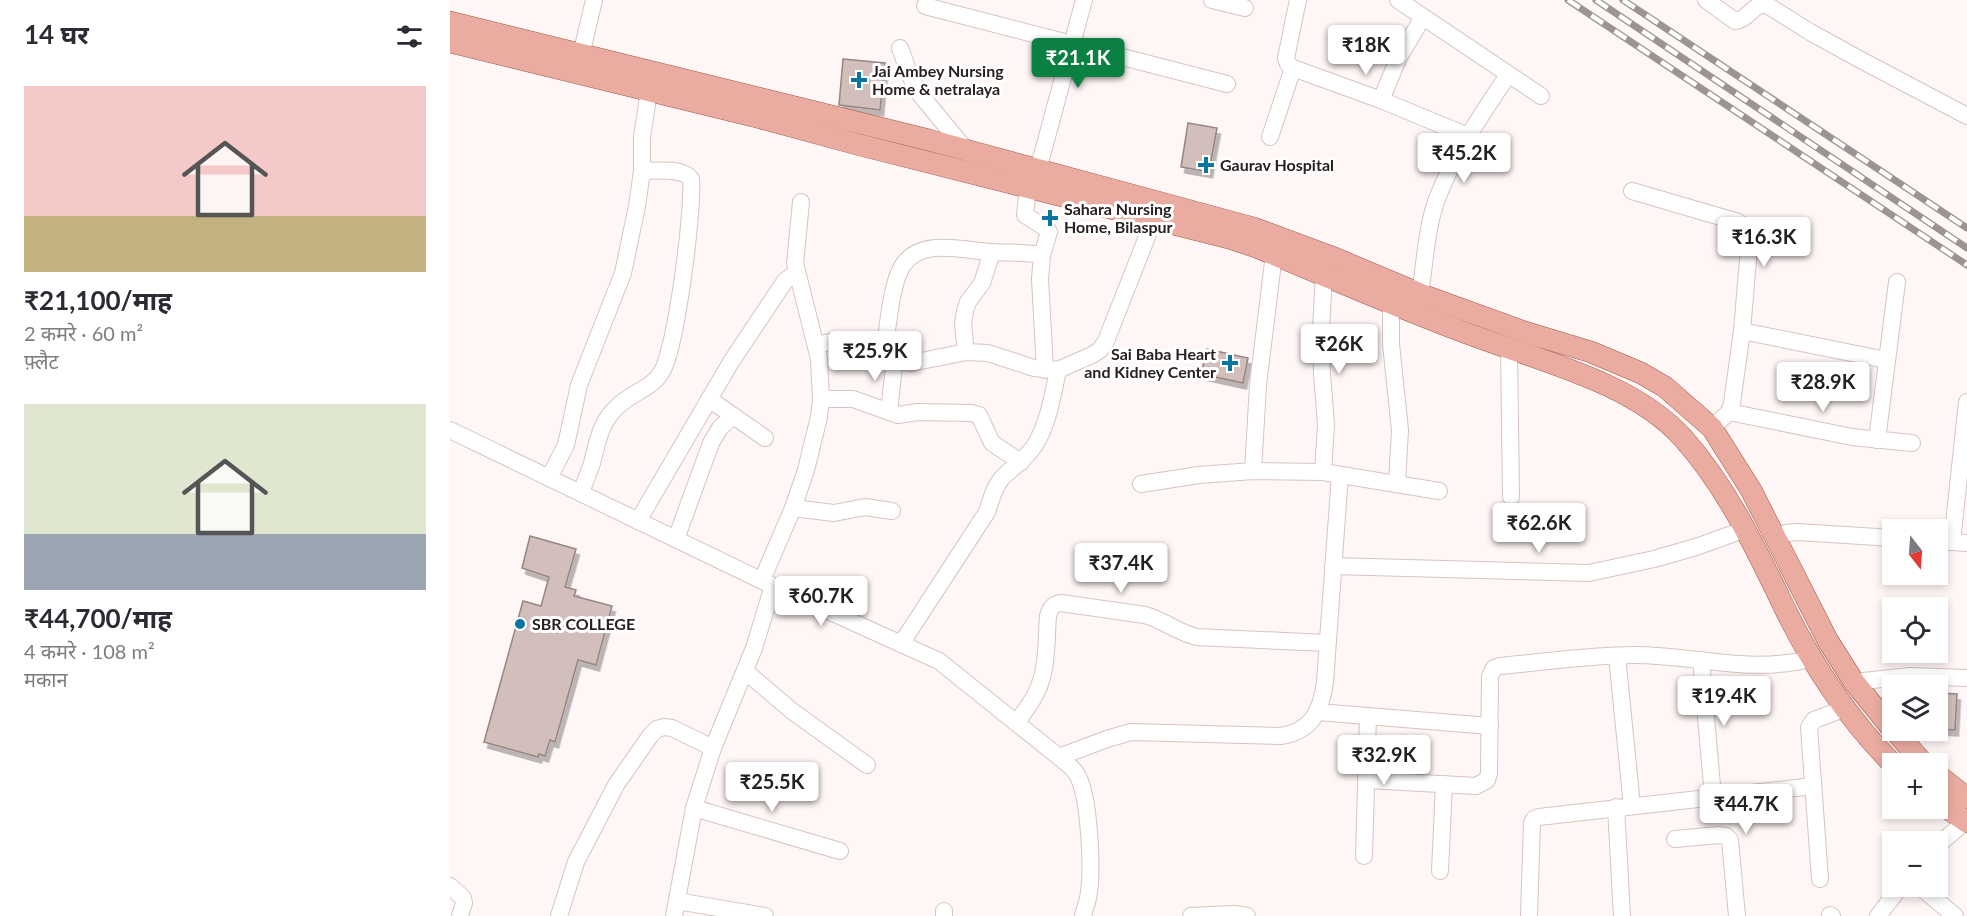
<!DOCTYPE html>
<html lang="hi">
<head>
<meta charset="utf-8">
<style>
  :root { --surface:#fff; --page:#f2f2f3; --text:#2b2b33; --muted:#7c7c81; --accent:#0b8043 }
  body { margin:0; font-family:Lato,"Noto Sans Devanagari",sans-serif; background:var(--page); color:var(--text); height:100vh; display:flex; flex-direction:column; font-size:22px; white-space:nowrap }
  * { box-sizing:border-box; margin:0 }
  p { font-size:20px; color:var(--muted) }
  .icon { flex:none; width:33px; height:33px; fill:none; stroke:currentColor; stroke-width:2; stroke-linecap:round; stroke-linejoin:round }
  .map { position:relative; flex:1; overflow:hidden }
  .panel { display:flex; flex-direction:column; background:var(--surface); width:450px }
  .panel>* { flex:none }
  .needle { width:39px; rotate:163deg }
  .buttons { position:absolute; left:1432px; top:519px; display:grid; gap:12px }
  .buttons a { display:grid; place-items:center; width:66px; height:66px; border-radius:0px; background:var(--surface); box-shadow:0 3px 9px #0003; font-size:30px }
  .price { position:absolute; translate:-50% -51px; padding:0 14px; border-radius:6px; background:#fff; color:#222; font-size:20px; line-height:39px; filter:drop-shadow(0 2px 3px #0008) }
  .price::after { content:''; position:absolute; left:50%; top:36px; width:18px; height:14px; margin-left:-9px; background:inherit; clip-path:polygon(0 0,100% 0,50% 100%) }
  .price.selected { background:var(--accent); color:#fff }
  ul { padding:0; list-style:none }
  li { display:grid; align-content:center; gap:12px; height:318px; padding:0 24px }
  li span { display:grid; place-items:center; height:186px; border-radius:0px; color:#555 }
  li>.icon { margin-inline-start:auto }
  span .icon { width:108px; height:108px; fill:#fffc; stroke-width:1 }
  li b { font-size:26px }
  h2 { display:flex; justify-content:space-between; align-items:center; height:72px; padding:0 24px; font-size:26px }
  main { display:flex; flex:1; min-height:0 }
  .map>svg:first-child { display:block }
  .building { fill:#d2bfbc; stroke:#978582; stroke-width:1.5; filter:url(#shadow) }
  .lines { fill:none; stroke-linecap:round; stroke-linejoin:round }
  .minor-casing { stroke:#d7c4c1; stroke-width:18 }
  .major-casing { stroke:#9d574c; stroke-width:22 }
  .minor { stroke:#fff; stroke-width:16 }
  .major { stroke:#eaaca1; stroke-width:21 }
  .rail-casing { stroke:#9b9492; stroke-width:7 }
  .rail { stroke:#fff; stroke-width:4.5; stroke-dasharray:14; stroke-linecap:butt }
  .poi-dot { fill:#0876a1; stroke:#fff; stroke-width:2 }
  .labels { text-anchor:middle; stroke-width:6; stroke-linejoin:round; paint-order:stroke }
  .poi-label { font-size:16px; font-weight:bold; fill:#282120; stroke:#fff; text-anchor:start }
</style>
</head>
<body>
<main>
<section class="panel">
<h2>14 घर<svg class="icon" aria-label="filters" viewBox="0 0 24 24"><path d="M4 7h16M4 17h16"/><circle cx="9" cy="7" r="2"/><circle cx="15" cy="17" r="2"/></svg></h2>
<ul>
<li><span style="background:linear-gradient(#f6c9c9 70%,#c2b280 0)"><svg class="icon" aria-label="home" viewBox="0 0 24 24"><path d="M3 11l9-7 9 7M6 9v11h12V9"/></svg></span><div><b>₹21,100/माह</b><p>2 कमरे · 60 m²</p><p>फ़्लैट</p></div></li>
<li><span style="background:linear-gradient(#dfe7d0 70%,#9aa5b1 0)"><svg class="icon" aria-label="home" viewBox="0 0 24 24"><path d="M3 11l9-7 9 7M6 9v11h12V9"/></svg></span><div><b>₹44,700/माह</b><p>4 कमरे · 108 m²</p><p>मकान</p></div></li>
</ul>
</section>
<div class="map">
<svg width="1517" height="916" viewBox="0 0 1517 916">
  <defs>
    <filter id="shadow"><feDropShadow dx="3.5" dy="6" stdDeviation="0" flood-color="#0004"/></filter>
  </defs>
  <rect width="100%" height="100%" fill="#fff7f5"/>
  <g class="building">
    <path d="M393,59L435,63L430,110L389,105Z"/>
    <path d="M738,123L767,128L759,172L731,167Z"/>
    <path d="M757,349L798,358L793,383L751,374Z"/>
    <path d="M80,536L126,549L115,587L126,590L124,596L162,606L146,665L128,660L105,742L100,740L95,756L89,754L88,757L34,742L73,601L91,606L99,577L72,568Z"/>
    <path d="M1488,693L1507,694L1505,730L1488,729Z"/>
  </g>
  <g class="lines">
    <g class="minor-casing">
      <g id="minor">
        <path d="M762,0L795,8"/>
        <path d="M848,0L836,58L838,64L843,68L931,100L1018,136"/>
        <path d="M948,0L1091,96"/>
        <path d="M1256,0L1285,21C1299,20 1302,3 1317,5L1360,32L1409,59L1517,116"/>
        <path d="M475,6L777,84"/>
        <path d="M450,48L459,73L468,92L516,150"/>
        <path d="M131,55L144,0"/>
        <path d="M931,100L948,59L973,17"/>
        <path d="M820,137L843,68"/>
        <path d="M588,170L634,0"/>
        <path d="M578,187L575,215L597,229L599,232L592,255L590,279L595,370"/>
        <path d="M1182,191L1288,222C1295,226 1298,228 1300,236L1292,331L1282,403L1279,412L1262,428"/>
        <path d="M970,294C975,263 976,229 987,199C1004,154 1032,114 1058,75"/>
        <path d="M941,304V344L950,430L947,483"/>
        <path d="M1292,331L1436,360"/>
        <path d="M366,346C387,337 414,342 435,351C444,356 450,362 461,363L516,352L538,353L584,368L608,370L642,355L650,350L656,341L704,219"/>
        <path d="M1059,348L1061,497"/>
        <path d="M434,351C438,329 441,282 453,265C472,237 514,251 541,252C558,253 575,252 592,255"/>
        <path d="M516,352L513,324L515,311L518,302L532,283L542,252"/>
        <path d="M259,399L315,438"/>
        <path d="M371,399H403L448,415L468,412L521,413L529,415L542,443L571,462"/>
        <path d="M439,412L445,357"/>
        <path d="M1279,412L1402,437L1462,443"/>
        <path d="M0,430L323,586L489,661L609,757C615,762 622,767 626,773C640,793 643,874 638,898C637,904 634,910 633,916"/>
        <path d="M1427,440L1447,282"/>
        <path d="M803,471L808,385L824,254"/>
        <path d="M873,472L876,425L872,374L871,328L874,275"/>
        <path d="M99,478L116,445L129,385L173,273L187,206L192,171V137L199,91"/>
        <path d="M691,484L749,475L803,471L873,472L989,491"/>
        <path d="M131,493C134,483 139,473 142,463C148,441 150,422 168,406C181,393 201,389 211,373C226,351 244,208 241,179C232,167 206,171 192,171"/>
        <path d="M343,508L384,513L415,507L442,511"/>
        <path d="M188,521L281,362L335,281L347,272"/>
        <path d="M1324,537L1336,533L1348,532L1443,538"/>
        <path d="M226,539L261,443L270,428L283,416"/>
        <path d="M1488,541L1517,543"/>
        <path d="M1502,542L1517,402"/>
        <path d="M883,566L1139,573L1204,559L1246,547L1296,529"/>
        <path d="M312,580L343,508L356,470L369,417L371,399L369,359L345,263L351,202"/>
        <path d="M451,644L537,512C541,500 544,487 552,478C563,467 576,459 585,445C598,424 603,395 608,370"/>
        <path d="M1167,656L1182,806"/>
        <path d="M1251,660L1263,797"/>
        <path d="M295,671L342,711L417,765"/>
        <path d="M1404,682L1460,676L1517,678"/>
        <path d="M868,712L1040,726"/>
        <path d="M566,723C573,714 580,705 585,695C598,672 596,642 598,616C600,608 603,604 611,603L695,615C714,620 728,633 747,637L877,643"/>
        <path d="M609,757L657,739L681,732L831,736C862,731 871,711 875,682L890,475"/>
        <path d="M917,780L1026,786L1037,780L1039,773L1040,676L1044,668L1050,666C1095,662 1139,655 1184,655C1246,655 1301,675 1363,658"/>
        <path d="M1166,807L1172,916"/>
        <path d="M244,808L390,851"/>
        <path d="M1225,839L1269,835L1276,836L1280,840L1287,916"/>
        <path d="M1488,845L1517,820"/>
        <path d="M914,856L918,716"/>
        <path d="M990,871L994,784"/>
        <path d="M1370,879L1359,727L1364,720L1396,708"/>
        <path d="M0,886L13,898L14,903L10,916"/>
        <path d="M1469,886L1505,916"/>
        <path d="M227,901L315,916"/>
        <path d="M1380,915L1382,916"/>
        <path d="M109,916L126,862L166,785L200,736L207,729L214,727L222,728L263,748"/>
        <path d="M224,916L244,808L263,748L304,648L323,586"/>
        <path d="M494,916V911"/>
        <path d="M741,916L785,914L797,916"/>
        <path d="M1079,916L1082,823L1084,819L1089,817L1363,786"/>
        <path d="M1428,916L1451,886"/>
      </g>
    </g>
    <g class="major-casing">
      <g id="major">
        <path d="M0,22L479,140L804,228L882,257L970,294L1075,332L1141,352L1191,373L1215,387L1262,428L1301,490L1378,641L1404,682L1443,730"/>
        <path d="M0,42L303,116L410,145L779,238L806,247C874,275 942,305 1011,331C1082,359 1181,380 1233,438C1279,490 1307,551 1337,613C1364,667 1400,721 1443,764"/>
        <path d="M1444,730L1474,764"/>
        <path d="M1488,775L1517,798"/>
        <path d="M1488,802L1517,822"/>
      </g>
    </g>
    <use href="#minor" class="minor"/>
    <use href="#major" class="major"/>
    <g class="rail-casing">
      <g id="rail">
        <path d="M1118,0L1517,265"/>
        <path d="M1146,0L1517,248"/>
        <path d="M1173,0L1517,228"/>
      </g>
    </g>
    <use href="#rail" class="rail"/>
  </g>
  <g class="poi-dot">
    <path d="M406 71h6v6h6v6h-6v6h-6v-6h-6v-6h6z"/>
    <path d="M753 156h6v6h6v6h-6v6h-6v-6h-6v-6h6z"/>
    <path d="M597 209h6v6h6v6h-6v6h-6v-6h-6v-6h6z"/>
    <path d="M777 354h6v6h6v6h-6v6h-6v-6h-6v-6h6z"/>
    <circle cx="70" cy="624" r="6"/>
  </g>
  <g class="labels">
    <g class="poi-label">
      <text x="422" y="77">Jai Ambey Nursing<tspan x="422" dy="18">Home &amp; netralaya</tspan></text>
      <text x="770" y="171">Gaurav Hospital</text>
      <text x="614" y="215">Sahara Nursing<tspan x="614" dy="18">Home, Bilaspur</tspan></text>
      <text x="766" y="360" text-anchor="end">Sai Baba Heart<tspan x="766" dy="18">and Kidney Center</tspan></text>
      <text x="82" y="630">SBR COLLEGE</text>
    </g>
  </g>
</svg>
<div class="buttons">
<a><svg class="needle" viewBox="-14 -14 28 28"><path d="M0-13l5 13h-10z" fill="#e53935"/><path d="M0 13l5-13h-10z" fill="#7c7c81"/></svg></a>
<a><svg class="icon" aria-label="locate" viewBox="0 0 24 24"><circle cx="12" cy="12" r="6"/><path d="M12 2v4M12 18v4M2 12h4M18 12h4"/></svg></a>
<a><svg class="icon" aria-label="layers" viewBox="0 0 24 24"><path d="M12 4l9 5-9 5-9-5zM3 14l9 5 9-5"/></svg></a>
<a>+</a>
<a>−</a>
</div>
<b class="price" style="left:916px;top:76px">₹18K</b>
<b class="price selected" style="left:628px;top:89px">₹21.1K</b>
<b class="price" style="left:1014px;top:184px">₹45.2K</b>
<b class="price" style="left:1314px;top:268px">₹16.3K</b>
<b class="price" style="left:889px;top:375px">₹26K</b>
<b class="price" style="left:425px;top:382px">₹25.9K</b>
<b class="price" style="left:1373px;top:413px">₹28.9K</b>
<b class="price" style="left:1089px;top:554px">₹62.6K</b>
<b class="price" style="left:671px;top:594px">₹37.4K</b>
<b class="price" style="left:371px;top:627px">₹60.7K</b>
<b class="price" style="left:1274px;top:727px">₹19.4K</b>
<b class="price" style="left:934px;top:786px">₹32.9K</b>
<b class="price" style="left:322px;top:813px">₹25.5K</b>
<b class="price" style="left:1296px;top:835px">₹44.7K</b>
</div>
</main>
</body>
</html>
